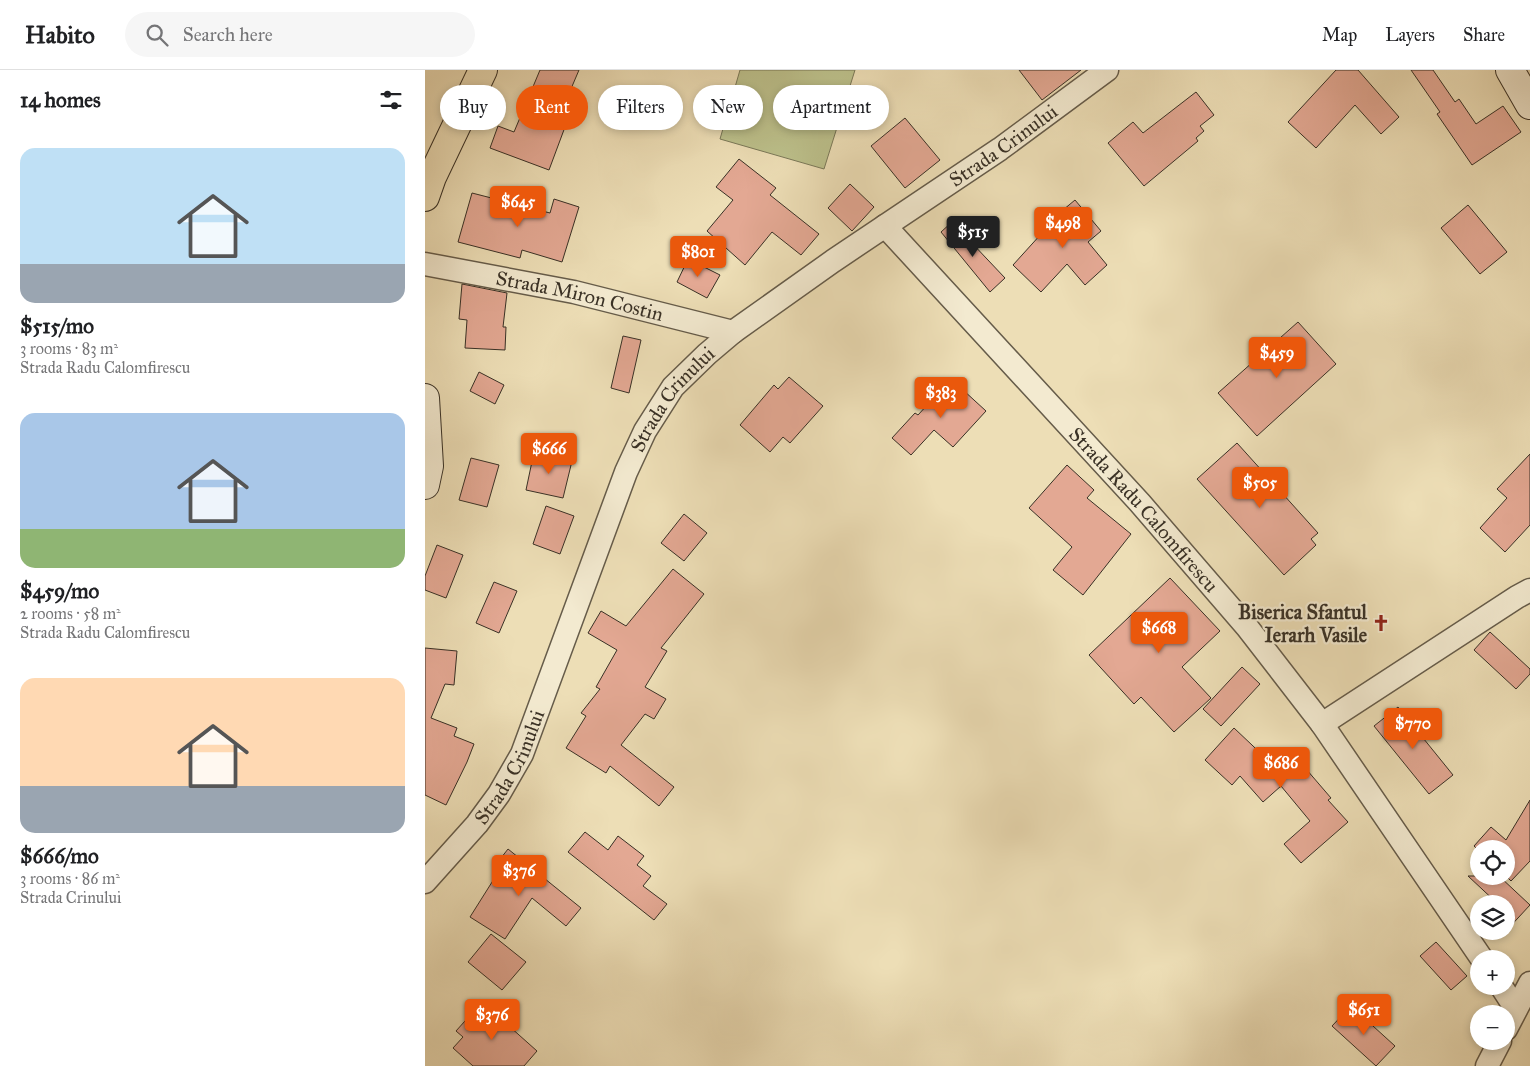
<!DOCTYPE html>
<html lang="en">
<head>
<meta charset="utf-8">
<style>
  :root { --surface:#fff; --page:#f6f6f6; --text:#202124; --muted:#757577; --line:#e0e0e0; --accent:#ea580c }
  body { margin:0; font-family:"IM FELL Great Primer",serif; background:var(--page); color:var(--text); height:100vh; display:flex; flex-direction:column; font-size:19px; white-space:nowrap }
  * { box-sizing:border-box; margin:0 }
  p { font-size:16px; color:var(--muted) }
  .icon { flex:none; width:28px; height:28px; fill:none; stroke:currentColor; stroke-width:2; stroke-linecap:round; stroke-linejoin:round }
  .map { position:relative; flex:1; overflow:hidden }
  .sheet { display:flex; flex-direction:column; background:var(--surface); width:425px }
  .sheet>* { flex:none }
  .hud { position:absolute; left:15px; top:15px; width:475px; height:45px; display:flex; gap:10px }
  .tools { position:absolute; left:1045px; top:770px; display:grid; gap:10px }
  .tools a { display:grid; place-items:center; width:45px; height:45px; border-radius:50%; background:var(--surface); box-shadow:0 2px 8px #0003; font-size:25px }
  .price { position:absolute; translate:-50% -42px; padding:0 11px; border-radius:5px; background:var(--accent); color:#fff; font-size:16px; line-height:32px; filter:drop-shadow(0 1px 2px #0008) }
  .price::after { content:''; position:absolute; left:50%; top:30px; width:15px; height:11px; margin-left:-8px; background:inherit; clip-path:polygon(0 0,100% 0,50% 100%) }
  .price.active { background:#222; color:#fff }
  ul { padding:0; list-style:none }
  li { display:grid; align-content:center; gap:10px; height:265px; padding:0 20px }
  li span { display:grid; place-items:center; height:155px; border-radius:15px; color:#555 }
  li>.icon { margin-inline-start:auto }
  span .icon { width:90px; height:90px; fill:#fffc; stroke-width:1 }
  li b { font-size:21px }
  h2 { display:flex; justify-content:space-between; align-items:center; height:60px; padding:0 20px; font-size:21px }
  .tag { padding:0 18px; border-radius:22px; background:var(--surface); box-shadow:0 2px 8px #0003; font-size:18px; line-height:45px }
  .tag.active { background:var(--accent); color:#fff }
  header { display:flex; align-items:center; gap:30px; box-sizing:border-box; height:70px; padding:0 25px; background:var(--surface); border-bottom:1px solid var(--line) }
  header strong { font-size:24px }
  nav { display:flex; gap:28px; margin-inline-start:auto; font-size:18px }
  .search { width:350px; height:45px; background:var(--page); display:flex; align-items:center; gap:12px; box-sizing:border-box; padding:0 18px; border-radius:28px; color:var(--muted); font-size:19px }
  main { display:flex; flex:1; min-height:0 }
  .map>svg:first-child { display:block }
  .garden { fill:#bcc08b; stroke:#7a7858 }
  .building { fill:#e3a893; stroke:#393126 }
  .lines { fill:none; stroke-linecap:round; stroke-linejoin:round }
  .street-casing { stroke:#665c4a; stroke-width:25 }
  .secondary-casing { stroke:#393126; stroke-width:30 }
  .primary-casing { stroke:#393126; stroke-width:30 }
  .street { stroke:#f3ead0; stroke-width:22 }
  .secondary { stroke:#f3ead0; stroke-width:28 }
  .primary { stroke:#eddeb6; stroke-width:28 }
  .labels { text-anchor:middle; stroke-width:4.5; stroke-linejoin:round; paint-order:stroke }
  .street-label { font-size:20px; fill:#393126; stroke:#f3ead0 }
  .poi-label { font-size:20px; font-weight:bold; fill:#393126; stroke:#f3ead0; text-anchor:end }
</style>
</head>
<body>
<header>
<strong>Habito</strong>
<div class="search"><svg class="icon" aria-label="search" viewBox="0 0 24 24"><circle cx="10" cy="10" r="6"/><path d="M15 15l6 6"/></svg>Search here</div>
<nav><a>Map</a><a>Layers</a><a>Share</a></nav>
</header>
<main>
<section class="sheet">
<h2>14 homes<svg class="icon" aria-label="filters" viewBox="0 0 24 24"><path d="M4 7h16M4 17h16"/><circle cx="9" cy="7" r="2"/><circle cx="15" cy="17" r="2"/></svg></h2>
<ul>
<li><span style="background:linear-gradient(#bfe0f5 75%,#9aa5b1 0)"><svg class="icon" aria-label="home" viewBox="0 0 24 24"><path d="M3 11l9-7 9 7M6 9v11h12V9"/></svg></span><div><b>$515/mo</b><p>3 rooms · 83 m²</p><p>Strada Radu Calomfirescu</p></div></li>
<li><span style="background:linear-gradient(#a9c7e8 75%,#8fb573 0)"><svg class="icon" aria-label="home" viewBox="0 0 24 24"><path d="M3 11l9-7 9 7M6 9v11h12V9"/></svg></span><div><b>$459/mo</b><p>2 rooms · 58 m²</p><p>Strada Radu Calomfirescu</p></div></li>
<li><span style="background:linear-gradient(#ffd9b3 70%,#9aa5b1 0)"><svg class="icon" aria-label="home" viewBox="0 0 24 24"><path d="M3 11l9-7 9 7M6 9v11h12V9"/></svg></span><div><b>$666/mo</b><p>3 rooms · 86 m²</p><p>Strada Crinului</p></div></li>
</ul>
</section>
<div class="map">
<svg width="1105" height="996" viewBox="0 0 1105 996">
  <rect width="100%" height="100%" fill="#eddeb6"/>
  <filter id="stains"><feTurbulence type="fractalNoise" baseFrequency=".004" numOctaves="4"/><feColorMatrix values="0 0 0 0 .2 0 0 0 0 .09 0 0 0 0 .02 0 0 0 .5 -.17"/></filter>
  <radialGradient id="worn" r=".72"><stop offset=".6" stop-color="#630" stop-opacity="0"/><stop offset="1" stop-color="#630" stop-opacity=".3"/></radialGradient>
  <path class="garden" d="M315,0H430L399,99L295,69Z"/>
  <g class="building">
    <path d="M115,0H154L131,54L140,57L124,100L65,78L73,56L89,62Z"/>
    <path d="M594,0H656L617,30Z"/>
    <path d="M911,0H933L974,47L956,64L930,35L891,78L863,52Z"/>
    <path d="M986,0H1008L1030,32L1034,29L1051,54L1078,36L1096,62L1047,95L1012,44L1015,42Z"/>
    <path d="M771,22L789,45L775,56L779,61L771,68L773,71L719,116L683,73L708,52L718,63Z"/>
    <path d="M480,48L515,90L480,118L446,76Z"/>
    <path d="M314,89L351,118L345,125L394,164L376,185L347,162L320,195L282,161L308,130L291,117Z"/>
    <path d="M425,114L449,137L427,161L403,138Z"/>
    <path d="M47,123L125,143L129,129L154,137L137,192L97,180L95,188L33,172Z"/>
    <path d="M650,130L676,161L663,172L682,195L660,215L642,194L616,222L588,195L617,163L614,160Z"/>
    <path d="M1043,135L1082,182L1055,204L1016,158Z"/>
    <path d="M527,152L580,208L565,222L516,162Z"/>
    <path d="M263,189L295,205L282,228L252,212Z"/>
    <path d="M37,214L82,223L78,257H81L80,280L40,278L42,250L34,249Z"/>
    <path d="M873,252L911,294L832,366L793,323Z"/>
    <path d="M198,266L216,270L204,323L186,318Z"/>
    <path d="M54,302L79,315L70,334L45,321Z"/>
    <path d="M364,307L398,336L365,373L358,367L345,382L315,355L349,315L353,319Z"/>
    <path d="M526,309L561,341L528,377L509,360L486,385L467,368L490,343L493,345Z"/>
    <path d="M812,373L893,463L886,469L891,475L859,505L772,409Z"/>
    <path d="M109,382L147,391L138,428L101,420Z"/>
    <path d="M1105,384V455L1080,482L1055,458L1082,428L1072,419Z"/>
    <path d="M46,388L74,395L62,437L34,430Z"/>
    <path d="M642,395L669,420L662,428L706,464L658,525L628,500L647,477L604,438Z"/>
    <path d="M121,436L149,446L135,484L108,474Z"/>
    <path d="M259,444L282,463L259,491L236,473Z"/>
    <path d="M12,475L38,485L21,528L0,520V506Z"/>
    <path d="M248,499L279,524L236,578L242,581L220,617L241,629L229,649L220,644L196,675L249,717L234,736L185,696L181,703L141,678L161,646L156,643L175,619L171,617L192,580L163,563L176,541L201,556Z"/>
    <path d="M745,508L795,561L757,597L786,628L749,662L716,627L709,634L664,585Z"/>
    <path d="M69,512L92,521L74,563L51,553Z"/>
    <path d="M1065,562L1105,599V604L1091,619L1049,580Z"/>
    <path d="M0,578L32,581L29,615L20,614L6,648L32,658L29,666L49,674L42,692L21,735L0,725Z"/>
    <path d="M817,597L835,614L796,656L778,639Z"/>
    <path d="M973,637L1028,705L1004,724L949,656Z"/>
    <path d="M809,658L846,693L863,678L906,728L903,730L923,752L876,793L859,774L885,751L856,716L838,732L815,706L807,715L780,690Z"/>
    <path d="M1105,730V791L1086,811L1081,806V779H1054V781L1049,776L1066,757L1081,770Z"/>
    <path d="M160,762L183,780L193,766L219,786L212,795L226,806L218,816L242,834L229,850L143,782Z"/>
    <path d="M83,779L156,838L141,856L107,828L80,869L45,847L74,801L69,797Z"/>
    <path d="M1043,806H1074L1105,835L1081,861V834H1073Z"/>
    <path d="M66,864L101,892L77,920L43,892Z"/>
    <path d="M1011,872L1042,906L1026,920L995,886Z"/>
    <path d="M57,932L112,981L99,996H48L28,978L38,967L31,961Z"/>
    <path d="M926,936L970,976L951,996L907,956Z"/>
  </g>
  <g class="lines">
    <g class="street-casing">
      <g id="street">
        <path id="s1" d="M460,156L715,433L822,557L897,654L1057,889"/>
        <path id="s2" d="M0,194L149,222L308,262"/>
        <path d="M897,654L1092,527L1105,520"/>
        <path id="s3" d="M0,812L52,754L74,724L97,684L201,402L220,361L248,317L282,284L308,262L408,191L575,79L682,0"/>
        <path d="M1076,916L1091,939"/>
        <path d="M1081,959L1105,913"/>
        <path d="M1062,996L1075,971"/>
      </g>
    </g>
    <g class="secondary-casing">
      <g id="secondary">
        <path d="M1085,0L1105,35"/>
        <path d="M0,328L4,396L0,415"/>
      </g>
    </g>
    <g class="primary-casing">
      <path id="primary" d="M0,127L7,107L58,0"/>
    </g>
    <use href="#street" class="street"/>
    <use href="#secondary" class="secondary"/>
    <use href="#primary" class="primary"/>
  </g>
  <defs>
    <g id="church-bare" transform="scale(1.35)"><path d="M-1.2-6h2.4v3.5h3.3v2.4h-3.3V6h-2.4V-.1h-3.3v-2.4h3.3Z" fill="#8f2418" stroke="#f3ead0" stroke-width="2.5" paint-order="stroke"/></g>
  </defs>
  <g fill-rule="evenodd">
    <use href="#church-bare" x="956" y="553"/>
  </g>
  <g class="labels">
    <g class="street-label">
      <text dy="7" stroke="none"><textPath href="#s3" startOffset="969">Strada Crinului</textPath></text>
      <text dy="7" stroke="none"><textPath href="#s2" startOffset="158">Strada Miron Costin</textPath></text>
      <text dy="7" stroke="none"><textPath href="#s3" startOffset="549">Strada Crinului</textPath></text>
      <text dy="7" stroke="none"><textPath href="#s1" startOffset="384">Strada Radu Calomfirescu</textPath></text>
      <text dy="7" stroke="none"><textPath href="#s3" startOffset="144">Strada Crinului</textPath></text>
    </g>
    <g class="poi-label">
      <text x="942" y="549">Biserica Sfantul<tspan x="942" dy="23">Ierarh Vasile</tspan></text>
    </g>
  </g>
  <rect width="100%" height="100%" filter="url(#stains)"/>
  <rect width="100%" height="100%" fill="url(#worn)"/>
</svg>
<div class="tools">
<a><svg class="icon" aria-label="locate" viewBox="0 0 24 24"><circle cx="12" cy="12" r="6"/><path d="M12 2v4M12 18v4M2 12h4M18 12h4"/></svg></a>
<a><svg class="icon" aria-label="layers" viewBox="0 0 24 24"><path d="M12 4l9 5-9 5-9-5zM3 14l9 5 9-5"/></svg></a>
<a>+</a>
<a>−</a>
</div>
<b class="price" style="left:93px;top:158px">$645</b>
<b class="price" style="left:638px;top:179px">$498</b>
<b class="price active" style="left:548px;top:188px">$515</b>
<b class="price" style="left:273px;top:208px">$801</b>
<b class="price" style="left:852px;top:309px">$459</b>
<b class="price" style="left:516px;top:349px">$383</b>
<b class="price" style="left:124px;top:405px">$666</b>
<b class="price" style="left:835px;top:439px">$505</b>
<b class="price" style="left:734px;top:584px">$668</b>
<b class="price" style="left:988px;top:680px">$770</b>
<b class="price" style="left:856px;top:719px">$686</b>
<b class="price" style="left:94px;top:827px">$376</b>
<b class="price" style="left:939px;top:966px">$651</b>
<b class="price" style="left:67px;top:971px">$376</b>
<div class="hud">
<a class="tag">Buy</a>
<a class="tag active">Rent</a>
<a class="tag">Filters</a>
<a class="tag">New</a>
<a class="tag">Apartment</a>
</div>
</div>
</main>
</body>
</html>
